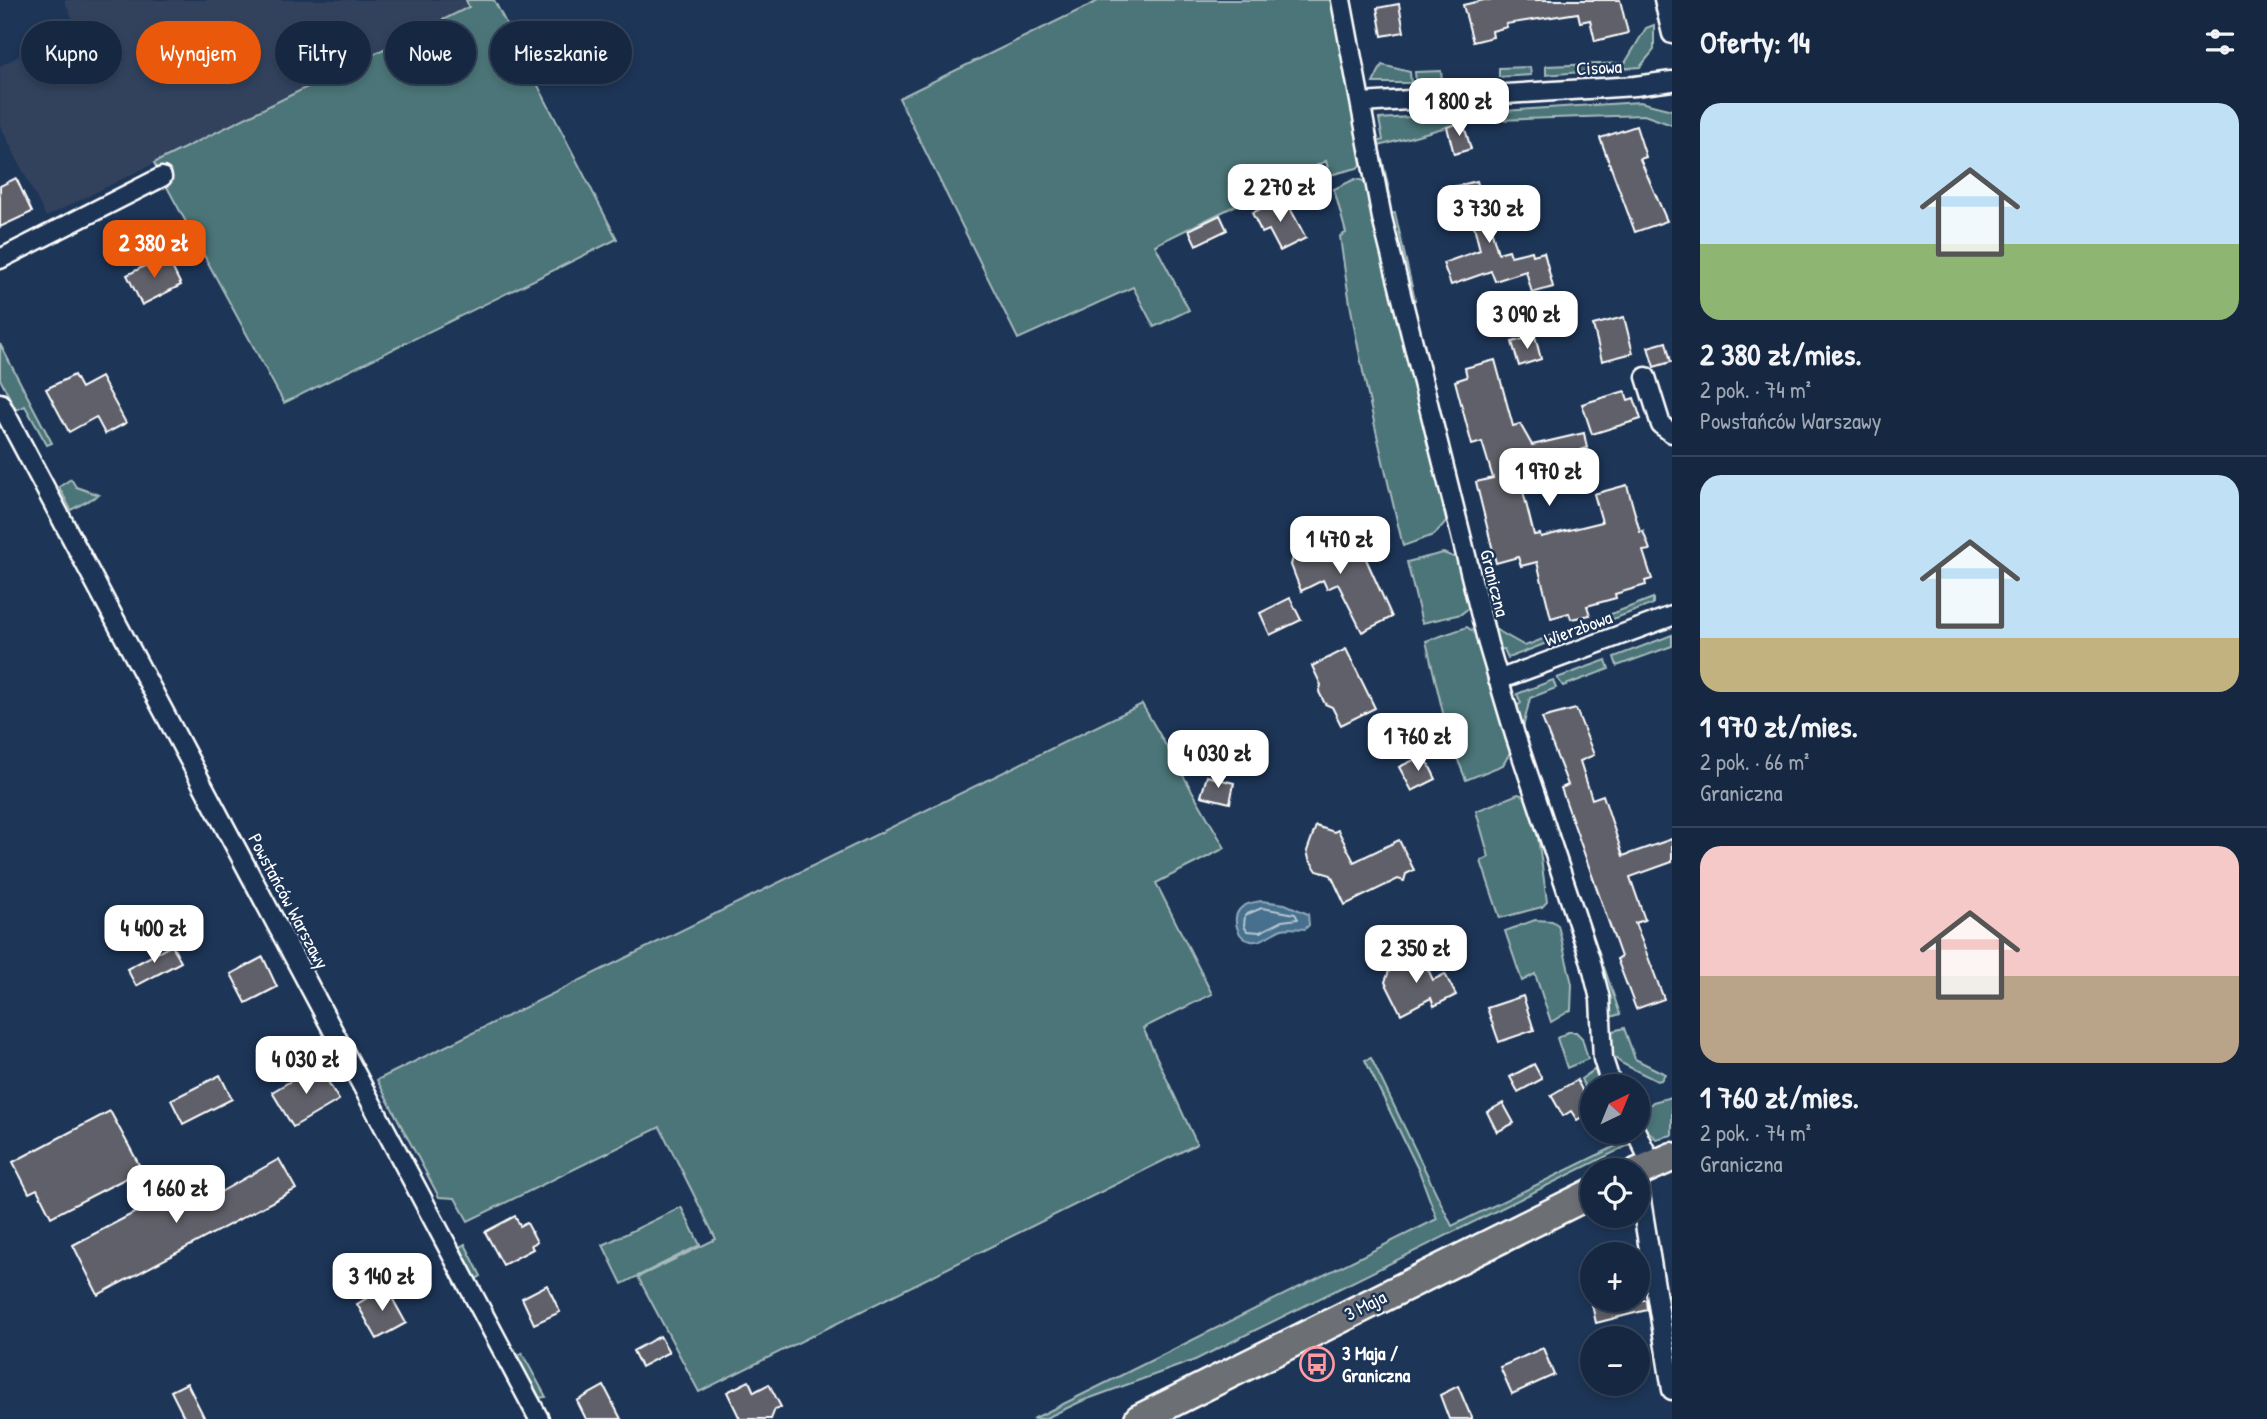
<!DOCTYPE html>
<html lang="pl">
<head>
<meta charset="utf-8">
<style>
  :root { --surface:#162841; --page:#23344c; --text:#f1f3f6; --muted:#9ea6b1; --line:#35445a; --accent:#ea580c }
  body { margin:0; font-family:"Patrick Hand",sans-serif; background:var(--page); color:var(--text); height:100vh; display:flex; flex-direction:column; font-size:26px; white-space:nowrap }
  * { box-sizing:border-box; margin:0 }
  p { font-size:23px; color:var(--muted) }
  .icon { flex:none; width:38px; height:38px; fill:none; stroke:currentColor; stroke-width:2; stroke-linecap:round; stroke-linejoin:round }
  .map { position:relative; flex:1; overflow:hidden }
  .drawer { display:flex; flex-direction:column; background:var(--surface); width:595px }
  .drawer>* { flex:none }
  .top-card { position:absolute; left:21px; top:21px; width:665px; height:63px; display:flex; gap:14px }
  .needle { width:46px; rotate:43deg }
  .tools { position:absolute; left:1580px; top:1074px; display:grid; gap:14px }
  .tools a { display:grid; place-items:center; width:70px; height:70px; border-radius:50%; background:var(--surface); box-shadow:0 4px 10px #0003,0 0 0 2px var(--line); font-size:35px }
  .price { position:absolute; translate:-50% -60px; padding:0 16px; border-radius:14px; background:#fff; color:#222; font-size:23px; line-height:46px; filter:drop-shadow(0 2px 4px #0008) }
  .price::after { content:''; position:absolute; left:50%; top:42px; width:21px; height:16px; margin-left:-10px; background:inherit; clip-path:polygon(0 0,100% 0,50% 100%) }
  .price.active { background:var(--accent); color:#fff }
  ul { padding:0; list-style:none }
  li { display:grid; align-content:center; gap:14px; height:371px; padding:0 28px }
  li+li { border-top:2px solid var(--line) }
  li span { display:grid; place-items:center; height:217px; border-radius:21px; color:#555 }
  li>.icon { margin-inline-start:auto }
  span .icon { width:126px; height:126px; fill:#fffc; stroke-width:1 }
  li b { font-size:30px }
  h2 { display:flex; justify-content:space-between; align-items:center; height:84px; padding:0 28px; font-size:30px }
  .chip { padding:0 24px; border-radius:32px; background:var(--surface); box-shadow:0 4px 10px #0003,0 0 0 2px var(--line); font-size:24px; line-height:63px }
  .chip.active { background:var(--accent); color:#fff }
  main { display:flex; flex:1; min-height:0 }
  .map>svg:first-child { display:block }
  .built { fill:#31425d }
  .green { fill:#4c7478; stroke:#a6babc; stroke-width:2 }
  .water { fill:#47708e; stroke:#91a9bb; stroke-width:2 }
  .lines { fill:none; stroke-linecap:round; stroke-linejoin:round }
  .shore { stroke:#b5c6d2; stroke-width:2 }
  .building { fill:#61616b; stroke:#fff; stroke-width:2 }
  .street-casing { stroke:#fff; stroke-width:23 }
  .primary-casing { stroke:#fff; stroke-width:33 }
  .street { stroke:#1d3557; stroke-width:18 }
  .primary { stroke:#6c6f75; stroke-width:28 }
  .labels { text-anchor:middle; stroke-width:5; stroke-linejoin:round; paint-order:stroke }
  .street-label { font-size:19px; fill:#fff; stroke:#1d3557 }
  .poi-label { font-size:19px; font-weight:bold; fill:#fff; stroke:#1d3557; text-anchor:start }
</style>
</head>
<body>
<main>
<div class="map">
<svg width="1672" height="1419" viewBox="0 0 1672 1419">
  <rect width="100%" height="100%" fill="#1d3557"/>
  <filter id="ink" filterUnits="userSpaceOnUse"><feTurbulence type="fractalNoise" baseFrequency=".0143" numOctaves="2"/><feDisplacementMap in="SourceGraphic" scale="14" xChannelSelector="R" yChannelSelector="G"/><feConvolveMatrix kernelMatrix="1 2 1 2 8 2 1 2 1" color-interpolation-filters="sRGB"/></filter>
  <g filter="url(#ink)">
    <path class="built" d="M64,0H466L470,6L46,217L0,125V66L76,26Z"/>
    <g class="green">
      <path d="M466,0H494L617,239L284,403L154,163L469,7Z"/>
      <path d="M1100,0H1335L1365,162L1357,168L1330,175L1326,161L1155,245L1189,310L1154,327L1133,287L1018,339L899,98Z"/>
      <path d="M1654,25V50L1640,67L1546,75V66L1625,63L1646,28Z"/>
      <path d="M1382,65L1410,72L1411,83H1373Z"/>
      <path d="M1530,67L1531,75L1499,77V68Z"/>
      <path d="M1441,71L1442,81L1416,82L1415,72Z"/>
      <path d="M1640,102L1672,110V125L1644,115L1468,121L1379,146L1391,198L1384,199L1373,143L1383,140L1379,119Z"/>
      <path d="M1355,179L1369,182L1448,519L1434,535L1403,546C1379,443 1353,342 1340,236L1346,233L1334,189Z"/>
      <path d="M1395,213L1415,300L1409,302L1388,214Z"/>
      <path d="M0,344L52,443L47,445L25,406L16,410L0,379Z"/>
      <path d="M71,479L76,487L99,495L71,510L59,487Z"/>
      <path d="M1443,553L1459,559L1471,606L1461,614L1422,623L1407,562Z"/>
      <path d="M1485,587L1495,629L1525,646L1558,633L1560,638L1508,658L1504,649L1496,650L1481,588Z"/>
      <path d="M1653,598V604L1605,622L1603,617Z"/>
      <path d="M1467,627L1481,637L1512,749L1503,765L1466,780L1449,738L1426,641Z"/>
      <path d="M1672,635V646L1617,666L1614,657Z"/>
      <path d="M1606,660L1609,669L1563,686L1557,678Z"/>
      <path d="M1553,680L1556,688L1530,698L1523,728L1527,739L1521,737L1513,709L1521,703L1517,694Z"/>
      <path d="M1142,704L1225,848L1156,883L1212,994L1143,1028L1197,1144L699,1392L638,1277L716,1239L660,1127L468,1221L455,1198L439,1197L377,1080Z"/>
      <path d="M1518,794L1527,797L1535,815L1547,902L1542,907L1500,918L1481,861L1489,857L1476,811Z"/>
      <path d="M1535,920L1552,921L1558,925L1572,984L1571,1010L1551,1022L1535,974L1522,981L1505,931Z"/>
      <path d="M1604,967L1620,1014L1611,1017L1599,969Z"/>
      <path d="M1624,1028L1635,1059L1665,1074L1661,1080L1657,1081L1621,1063L1612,1055L1609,1032Z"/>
      <path d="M1568,1032H1576L1582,1038L1588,1059L1567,1068L1557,1038Z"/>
      <path d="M1371,1058L1452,1226L1616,1146L1609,1132H1628L1631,1144L1195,1360L1082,1401L1044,1419H1033L1437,1219L1419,1171L1365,1060Z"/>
      <path d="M1594,1070L1605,1087H1592V1101L1581,1079Z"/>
      <path d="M1672,1097V1135L1656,1139L1642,1125L1639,1115L1653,1102Z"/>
      <path d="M681,1207L700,1245L622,1284L603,1245Z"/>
      <path d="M465,1244L481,1276L476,1279L460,1247Z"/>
      <path d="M522,1353L546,1397L538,1398L517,1356Z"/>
    </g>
    <path class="water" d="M1261,901L1285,904L1308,914L1309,925L1305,929C1298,929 1289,927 1282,929C1272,932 1263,943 1251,941C1238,939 1231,919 1240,909C1244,904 1254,902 1261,901Z"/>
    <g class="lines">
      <path class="shore" d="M1262,908L1295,914L1298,919L1282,921L1260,932L1247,931L1244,926L1245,915Z"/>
    </g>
    <g class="building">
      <path d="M1484,0H1620L1628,33L1595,41L1590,20L1580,22L1578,13L1506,24L1507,27L1492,31L1493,37L1473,42L1463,5Z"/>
      <path d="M1399,4L1404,32L1382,36L1377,8Z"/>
      <path d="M1463,122L1471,149L1454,154L1447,127Z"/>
      <path d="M1636,126L1646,157L1640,159L1667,221L1635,232L1600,138Z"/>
      <path d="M16,178L32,212L0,227V186Z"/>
      <path d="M1477,181L1498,253L1509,250L1511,256L1532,251L1533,255L1544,252L1553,287L1532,293L1526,271L1495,281L1491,271L1451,285L1443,263L1480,250L1472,218L1452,223L1444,189Z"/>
      <path d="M1284,197L1306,238L1280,251L1269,230L1262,233L1252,213Z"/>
      <path d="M1220,215L1227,230L1196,245L1189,230Z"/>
      <path d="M166,255L181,285L142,305L127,275Z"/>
      <path d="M1624,317L1633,353L1602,361L1593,325Z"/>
      <path d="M1535,336L1541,359L1519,366L1512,342Z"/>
      <path d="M1666,342L1671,362L1654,367L1648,347Z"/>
      <path d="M1495,360L1513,426L1520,424L1532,445L1584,433L1587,448L1581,450L1582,455L1578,456L1580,464L1556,469L1553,457L1517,467L1534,535L1540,534L1541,537L1602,522L1594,494L1627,485L1640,532L1643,531L1650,550L1643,551L1652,579L1645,581L1646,585L1615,594L1616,598L1587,606L1590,615L1571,619L1569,613L1551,618L1537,562L1521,566L1518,557L1496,563L1476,482L1493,478L1482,442L1472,445L1455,381L1467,377L1465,368Z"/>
      <path d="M74,375L81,388L101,377L126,423L105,434L96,417L69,432L46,389Z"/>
      <path d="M1625,391L1628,400L1634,398L1641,419L1592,434L1582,404Z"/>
      <path d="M1301,526L1316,537L1327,532L1333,544L1345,538L1353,555L1362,550L1392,617L1362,632L1338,584L1327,589L1323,580L1301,591L1291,565Z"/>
      <path d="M1290,598L1301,620L1270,635L1260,613Z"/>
      <path d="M1346,649L1375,708L1341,725L1332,707L1325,704L1319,692L1321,685L1312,666Z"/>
      <path d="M1576,709L1594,755L1580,761L1592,799L1603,795L1623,856L1672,839V862L1630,877L1645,920L1635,923L1664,999L1636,1009L1617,959L1621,957L1561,788L1568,785L1542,718Z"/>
      <path d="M1424,755L1436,779L1412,791L1399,767Z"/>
      <path d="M1207,776L1234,783L1230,803L1201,796Z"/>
      <path d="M1316,826L1334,832L1338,830L1354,862L1399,840L1414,870L1406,874L1404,881L1398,879L1345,905L1331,875L1317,871L1309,859L1307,851Z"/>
      <path d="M172,945L181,962L136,986L127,969Z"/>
      <path d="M1413,956L1416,962L1426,965L1433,980L1445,974L1456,995L1434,1006L1431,998L1401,1014L1385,982L1393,960L1401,962Z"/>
      <path d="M263,957L277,987L246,1003L231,974Z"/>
      <path d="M1523,996L1534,1030L1499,1042L1487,1008Z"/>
      <path d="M1534,1064L1542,1079L1518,1092L1510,1077Z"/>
      <path d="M318,1065L339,1100L293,1127L272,1092Z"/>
      <path d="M220,1075L232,1099L183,1124L171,1100Z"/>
      <path d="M1577,1080L1592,1110L1577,1120L1571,1111L1563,1116L1551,1095Z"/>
      <path d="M1503,1103L1514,1123L1497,1132L1487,1112Z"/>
      <path d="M110,1111L142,1170L51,1217L37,1189L29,1193L13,1162Z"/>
      <path d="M279,1159L296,1189L98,1295L73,1245L206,1175L217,1194Z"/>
      <path d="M515,1216L520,1226L527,1223L537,1242L531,1245L533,1249L503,1265L485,1232Z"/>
      <path d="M547,1285L560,1312L534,1324L522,1298Z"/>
      <path d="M386,1287L406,1323L377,1339L357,1304Z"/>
      <path d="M1591,1300H1646L1647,1310L1596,1323Z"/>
      <path d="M660,1336L669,1352L641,1367L633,1351Z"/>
      <path d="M1543,1348L1554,1375L1512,1394L1500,1367Z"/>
      <path d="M749,1381L754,1392L769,1384L781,1407L775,1409L771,1419H740L727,1392Z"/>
      <path d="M187,1383L205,1419H185L171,1391Z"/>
      <path d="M604,1386L621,1419H586L577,1401Z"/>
      <path d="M1458,1386L1472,1419H1449L1440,1395Z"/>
    </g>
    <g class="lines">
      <g class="street-casing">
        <g id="street">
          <path d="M1341,0L1382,218L1488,644L1515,735L1590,959L1600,999L1603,1059L1612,1087"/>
          <path d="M1664,0L1672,34"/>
          <path d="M1361,103L1635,86L1672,81"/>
          <path d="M0,259L162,177"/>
          <path d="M1646,377L1661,425L1672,433"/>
          <path d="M0,403L539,1419"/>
          <path d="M1498,680L1672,616"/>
          <path d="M1636,1132L1652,1165"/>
          <path d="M1638,1182L1672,1390"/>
        </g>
      </g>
      <g class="primary-casing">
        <g id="primary">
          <path d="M1638,1172L1672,1157"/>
          <path d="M1139,1419L1592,1193"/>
        </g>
      </g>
      <use href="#street" class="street"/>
      <use href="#primary" class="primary"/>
    </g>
  </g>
  <defs>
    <g id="bus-ring" transform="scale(1.75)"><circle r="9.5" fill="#1d3557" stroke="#ff9aa2" stroke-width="1.5"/><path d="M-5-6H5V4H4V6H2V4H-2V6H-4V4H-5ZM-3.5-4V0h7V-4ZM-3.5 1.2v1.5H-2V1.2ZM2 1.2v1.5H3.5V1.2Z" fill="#ff9aa2"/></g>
  </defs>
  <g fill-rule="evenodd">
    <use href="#bus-ring" x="1317" y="1364"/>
  </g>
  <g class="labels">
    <g class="street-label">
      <text transform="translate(1599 67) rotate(-3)" y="7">Cisowa</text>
      <text transform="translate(1495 583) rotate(76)" y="7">Graniczna</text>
      <text transform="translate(1578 628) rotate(-20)" y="7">Wierzbowa</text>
      <text transform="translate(289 901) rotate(62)" y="7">Powstańców Warszawy</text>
      <text transform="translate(1365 1305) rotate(-27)" y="7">3 Maja</text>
    </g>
    <g class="poi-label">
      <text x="1342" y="1360">3 Maja /<tspan x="1342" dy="22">Graniczna</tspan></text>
    </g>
  </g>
</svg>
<div class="tools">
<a><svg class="needle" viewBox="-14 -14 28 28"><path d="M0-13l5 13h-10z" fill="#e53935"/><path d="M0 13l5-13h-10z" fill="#9ea6b1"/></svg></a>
<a><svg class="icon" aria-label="locate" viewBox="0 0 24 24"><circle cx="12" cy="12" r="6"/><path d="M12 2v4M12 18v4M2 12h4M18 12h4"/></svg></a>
<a>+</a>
<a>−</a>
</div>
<b class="price" style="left:1459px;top:138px">1 800 zł</b>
<b class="price" style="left:1280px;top:224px">2 270 zł</b>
<b class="price" style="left:1489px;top:245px">3 730 zł</b>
<b class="price active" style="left:154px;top:280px">2 380 zł</b>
<b class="price" style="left:1527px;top:351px">3 090 zł</b>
<b class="price" style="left:1549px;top:508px">1 970 zł</b>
<b class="price" style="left:1340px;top:576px">1 470 zł</b>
<b class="price" style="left:1418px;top:773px">1 760 zł</b>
<b class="price" style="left:1218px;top:790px">4 030 zł</b>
<b class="price" style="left:154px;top:965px">4 400 zł</b>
<b class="price" style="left:1416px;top:985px">2 350 zł</b>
<b class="price" style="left:306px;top:1096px">4 030 zł</b>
<b class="price" style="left:176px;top:1225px">1 660 zł</b>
<b class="price" style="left:382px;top:1313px">3 140 zł</b>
<div class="top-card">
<a class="chip">Kupno</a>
<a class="chip active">Wynajem</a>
<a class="chip">Filtry</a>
<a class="chip">Nowe</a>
<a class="chip">Mieszkanie</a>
</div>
</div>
<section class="drawer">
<h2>Oferty: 14<svg class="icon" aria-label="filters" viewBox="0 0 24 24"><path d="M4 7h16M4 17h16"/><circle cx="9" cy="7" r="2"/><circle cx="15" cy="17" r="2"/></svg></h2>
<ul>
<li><span style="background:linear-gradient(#bfe0f5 65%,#8fb573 0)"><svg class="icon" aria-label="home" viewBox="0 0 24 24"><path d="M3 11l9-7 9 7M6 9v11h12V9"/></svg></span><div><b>2 380 zł/mies.</b><p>2 pok. · 74 m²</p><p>Powstańców Warszawy</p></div></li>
<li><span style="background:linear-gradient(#bfe0f5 75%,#c2b280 0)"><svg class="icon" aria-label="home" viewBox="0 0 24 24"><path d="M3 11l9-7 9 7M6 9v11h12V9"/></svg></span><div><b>1 970 zł/mies.</b><p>2 pok. · 66 m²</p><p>Graniczna</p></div></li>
<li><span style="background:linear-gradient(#f6c9c9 60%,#b9a48a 0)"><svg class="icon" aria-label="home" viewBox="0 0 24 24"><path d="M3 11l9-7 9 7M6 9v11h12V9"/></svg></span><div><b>1 760 zł/mies.</b><p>2 pok. · 74 m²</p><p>Graniczna</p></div></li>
</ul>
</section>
</main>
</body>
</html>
